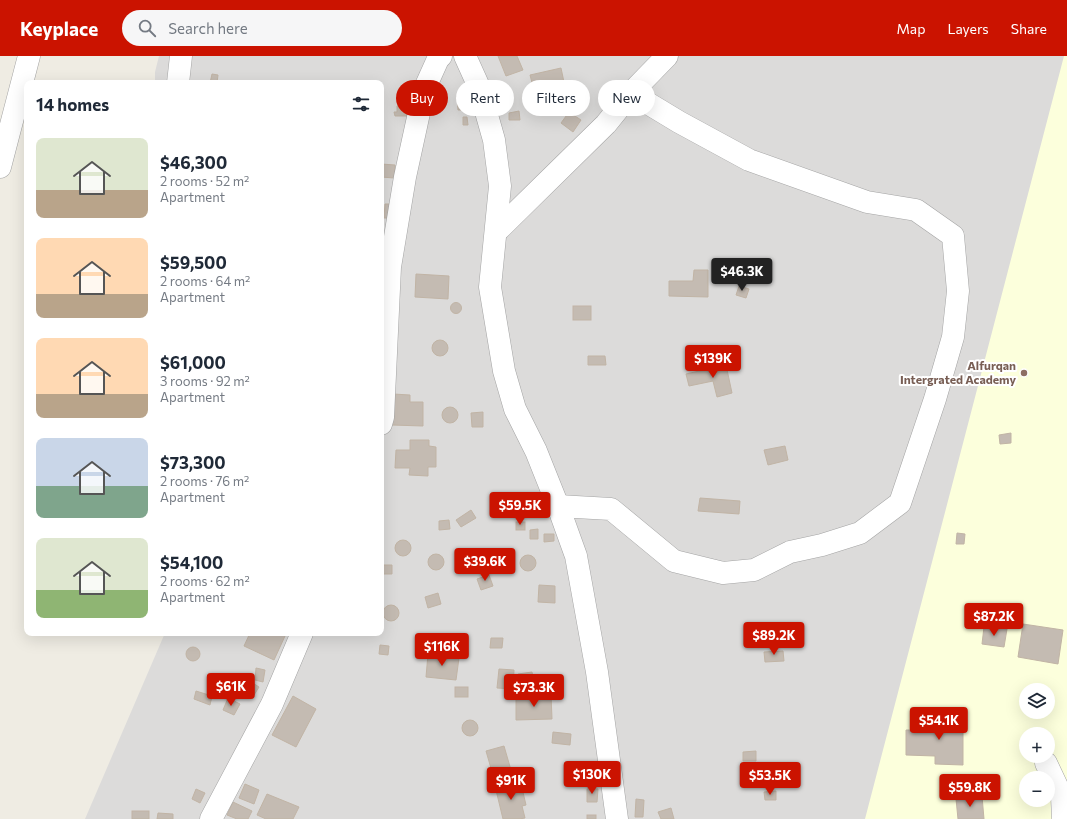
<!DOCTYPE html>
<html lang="en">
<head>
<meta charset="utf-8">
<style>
  :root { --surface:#fff; --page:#f6f6f7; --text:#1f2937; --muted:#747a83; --accent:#cb1300 }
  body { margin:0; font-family:Commissioner,sans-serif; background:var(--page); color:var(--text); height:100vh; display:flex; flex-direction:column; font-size:15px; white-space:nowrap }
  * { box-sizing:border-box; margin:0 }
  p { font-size:13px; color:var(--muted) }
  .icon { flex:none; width:22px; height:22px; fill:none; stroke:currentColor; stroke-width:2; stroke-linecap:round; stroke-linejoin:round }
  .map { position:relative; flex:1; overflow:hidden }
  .drawer { position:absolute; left:24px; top:24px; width:360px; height:556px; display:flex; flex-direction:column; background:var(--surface); border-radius:8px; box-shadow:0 4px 16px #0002 }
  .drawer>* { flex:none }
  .guide { position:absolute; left:396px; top:24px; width:380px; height:36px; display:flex; gap:8px }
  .fabs { position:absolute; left:1019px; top:627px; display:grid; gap:8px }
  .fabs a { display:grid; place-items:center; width:36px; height:36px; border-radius:50%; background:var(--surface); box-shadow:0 4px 16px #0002; font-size:20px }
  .price { position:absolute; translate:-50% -34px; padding:0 9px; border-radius:4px; background:var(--accent); color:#fff; font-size:13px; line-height:26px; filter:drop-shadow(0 1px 2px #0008) }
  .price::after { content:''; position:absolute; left:50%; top:24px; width:12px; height:9px; margin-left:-6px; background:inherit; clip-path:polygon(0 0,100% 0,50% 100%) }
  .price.on { background:#222; color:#fff }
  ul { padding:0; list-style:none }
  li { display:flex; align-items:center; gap:12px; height:100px; padding:0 12px }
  li span { display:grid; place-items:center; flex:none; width:112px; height:80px; border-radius:8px; color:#555 }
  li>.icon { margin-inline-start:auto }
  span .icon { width:48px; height:48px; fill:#fffc; stroke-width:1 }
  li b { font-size:17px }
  h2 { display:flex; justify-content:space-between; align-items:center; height:48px; padding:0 12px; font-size:17px }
  .chip { padding:0 14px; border-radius:18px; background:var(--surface); box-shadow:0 4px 16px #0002; font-size:14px; line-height:36px }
  .chip.on { background:var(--accent); color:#fff }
  header { display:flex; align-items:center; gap:24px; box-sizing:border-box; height:56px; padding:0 20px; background:var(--accent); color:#fff }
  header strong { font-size:19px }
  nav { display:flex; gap:22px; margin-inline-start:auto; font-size:14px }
  .search { width:280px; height:36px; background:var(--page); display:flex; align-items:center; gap:10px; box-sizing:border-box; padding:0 14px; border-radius:22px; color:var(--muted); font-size:15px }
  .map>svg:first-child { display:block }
  .residential { fill:#dcdbda; fill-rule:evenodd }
  .education { fill:#fcffdc; fill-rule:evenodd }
  .building { fill:#c4bbb2; stroke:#c1b4a5 }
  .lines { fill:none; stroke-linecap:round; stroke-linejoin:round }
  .minor-casing { stroke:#a4a4a4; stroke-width:23 }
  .minor { stroke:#fff; stroke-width:22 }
  .education-dot { fill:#8d6e63; stroke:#fff; stroke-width:1.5 }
  .labels { text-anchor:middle; stroke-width:4; stroke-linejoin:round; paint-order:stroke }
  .education-label { font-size:12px; font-weight:bold; fill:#785e54; stroke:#fff; text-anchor:end }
</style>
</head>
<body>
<header>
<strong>Keyplace</strong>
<div class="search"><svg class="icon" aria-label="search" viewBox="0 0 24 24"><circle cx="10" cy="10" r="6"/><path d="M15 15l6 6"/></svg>Search here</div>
<nav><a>Map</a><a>Layers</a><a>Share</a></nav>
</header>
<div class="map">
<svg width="1067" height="763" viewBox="0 0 1067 763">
  <rect width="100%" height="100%" fill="#efece3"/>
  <path class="residential" d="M159,0H1067V763H85L165,577H381V27H155V16ZM1026,634H1048V656H1026ZM1026,678H1048V700H1026ZM1026,722H1048V744H1026Z"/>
  <path class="education" d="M1064,0H1067V763H865ZM1026,634H1048V656H1026ZM1026,678H1048V700H1026ZM1026,722H1048V744H1026Z"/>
  <g class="building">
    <path d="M498,0H517L523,14L506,20Z"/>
    <path d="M561,12L565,31L535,38L530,19Z"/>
    <path d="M212,18L218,19L217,27H210Z"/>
    <path d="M436,35L442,36L439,51L433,50Z"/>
    <path d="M457,40H465V54H458Z"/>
    <path d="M397,50H407V60H395L394,56H397Z"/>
    <path d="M519,55L520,64H509V57Z"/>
    <path d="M569,56L581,64L573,76L561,67Z"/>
    <path d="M463,61H467L468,69H463Z"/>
    <path d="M381,108L395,109L394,122L381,121Z"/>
    <path d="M385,148H391V162H384Z"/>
    <path d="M694,214H708V241L669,240V225H693Z"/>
    <path d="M416,218L449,220L448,243L415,241Z"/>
    <path d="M739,230L749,233L746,242L736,239Z"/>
    <circle cx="456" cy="252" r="5.5"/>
    <rect x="573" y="250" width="18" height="14"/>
    <circle cx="440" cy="292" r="8"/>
    <path d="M588,300H605L606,309H588Z"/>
    <path d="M726,309L732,337L717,341L713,325L689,330L686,318Z"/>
    <path d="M393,338L410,339V346H423V370L392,369Z"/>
    <circle cx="450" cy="359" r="8"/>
    <path d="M483,356V371H472L471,357Z"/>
    <path d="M1011,377V387L1000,388L999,379Z"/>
    <path d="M410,384H429V390L436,391V411H428V420L409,419L410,412H395L396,394H410Z"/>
    <path d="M785,390L788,404L768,409L764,394Z"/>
    <path d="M700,442L740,445L739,458L698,455Z"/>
    <path d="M471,454L476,462L461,471L456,464Z"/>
    <path d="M449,464L450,473L439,474V465Z"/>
    <rect x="516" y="466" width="9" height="8"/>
    <path d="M538,473V483H530V474Z"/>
    <path d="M957,477L965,478L964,488H956Z"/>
    <path d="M544,478H554V485L544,486Z"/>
    <circle cx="403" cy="492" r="8"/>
    <circle cx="436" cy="506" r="8"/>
    <circle cx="528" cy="507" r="8"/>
    <path d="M382,509H392V518H383Z"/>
    <path d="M489,519L493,530L481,534L477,523Z"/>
    <path d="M539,529L555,530V547L538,546Z"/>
    <path d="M438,537L441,548L428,552L425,541Z"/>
    <circle cx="391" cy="557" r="8"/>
    <path d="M1023,568L1063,574L1058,608L1018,601Z"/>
    <path d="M984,571L1007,573L1004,591L982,588Z"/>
    <path d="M250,577H279L285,580L274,604L244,590Z"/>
    <path d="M491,582H503L502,592H490Z"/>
    <path d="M380,589L389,590L388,599L379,598Z"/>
    <circle cx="193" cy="598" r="7"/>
    <path d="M783,595L784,605L765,606L764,596Z"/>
    <path d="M428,598L459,602L456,624L426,621Z"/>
    <path d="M256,612L265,614L263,626L255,624Z"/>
    <path d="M499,613L514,614L513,633L497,632Z"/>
    <path d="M532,616L534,627L520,630L518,618Z"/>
    <path d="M248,624L259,631L254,639L243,632Z"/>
    <rect x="455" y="631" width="13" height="10"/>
    <path d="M196,635L212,640L210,649L194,643Z"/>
    <path d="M551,639L552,663L516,664V640Z"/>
    <path d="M293,640L316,653L296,691L272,679Z"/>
    <path d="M228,642L240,648L234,659L223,654Z"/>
    <path d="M934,660H963V709L935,708V700L906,699V674H933Z"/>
    <circle cx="470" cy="672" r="8"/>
    <path d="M553,676L571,678L570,689L552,687Z"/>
    <path d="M504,690L513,721L495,726L486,695Z"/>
    <path d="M756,695V705H743V696Z"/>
    <path d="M516,725L518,733L522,732L526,749L522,750L525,762L519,763H503L495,730Z"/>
    <path d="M245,728L259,734L254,748L239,742Z"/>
    <path d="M196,733L205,737L200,747L192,743Z"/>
    <path d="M587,733H598L597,746H587Z"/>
    <path d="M776,735V744H765L764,736Z"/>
    <path d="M267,738L299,751L293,763H266L257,759Z"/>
    <path d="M982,740L984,763H958L956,743Z"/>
    <path d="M636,743L644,744L643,761H635Z"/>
    <path d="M233,746L252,755L248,763H237L227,759Z"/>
    <path d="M671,752L674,763H661L658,756Z"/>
    <rect x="132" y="755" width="17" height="8"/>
    <path d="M158,757L173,758V763H157Z"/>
    <rect x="587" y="759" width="9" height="4"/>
  </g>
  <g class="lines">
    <g class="minor-casing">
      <g id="minor">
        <path d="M465,0L479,31L494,84L500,130L490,231L504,315L515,353L536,395L558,450L576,500L597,616L617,763"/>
        <path d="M178,27L181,0"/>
        <path d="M0,111L29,0"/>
        <path d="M496,176L606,68L631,37L667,0"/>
        <path d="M381,368L383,361L390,211L405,121L424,34L438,3L441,0"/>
        <path d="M558,450L611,453L674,505L723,517L754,514L790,496L822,489L860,477L900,447L935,343L953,281L958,235L953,180L916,154L867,146L749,104L679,66L631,37"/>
        <path d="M1046,707L1062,741L1063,763"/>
        <path d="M211,763L272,648L302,577"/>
      </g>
    </g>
    <use href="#minor" class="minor"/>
  </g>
  <circle class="education-dot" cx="1024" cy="317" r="4"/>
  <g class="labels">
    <g class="education-label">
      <text x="1016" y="314">Alfurqan<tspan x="1016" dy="14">Intergrated Academy</tspan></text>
    </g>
  </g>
</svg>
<div class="fabs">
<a><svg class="icon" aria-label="layers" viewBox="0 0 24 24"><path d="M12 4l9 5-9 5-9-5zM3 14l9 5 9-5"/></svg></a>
<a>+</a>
<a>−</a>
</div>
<b class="price on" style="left:742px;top:236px">$46.3K</b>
<b class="price" style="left:713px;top:323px">$139K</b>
<b class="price" style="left:520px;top:470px">$59.5K</b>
<b class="price" style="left:485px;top:526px">$39.6K</b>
<b class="price" style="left:994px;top:581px">$87.2K</b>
<b class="price" style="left:774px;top:600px">$89.2K</b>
<b class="price" style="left:442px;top:611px">$116K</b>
<b class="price" style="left:231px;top:651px">$61K</b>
<b class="price" style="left:534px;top:652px">$73.3K</b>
<b class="price" style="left:939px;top:685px">$54.1K</b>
<b class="price" style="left:592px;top:739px">$130K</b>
<b class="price" style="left:770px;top:740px">$53.5K</b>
<b class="price" style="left:511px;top:745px">$91K</b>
<b class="price" style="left:970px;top:752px">$59.8K</b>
<div class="guide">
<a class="chip on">Buy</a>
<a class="chip">Rent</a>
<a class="chip">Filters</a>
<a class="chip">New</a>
</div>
<section class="drawer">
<h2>14 homes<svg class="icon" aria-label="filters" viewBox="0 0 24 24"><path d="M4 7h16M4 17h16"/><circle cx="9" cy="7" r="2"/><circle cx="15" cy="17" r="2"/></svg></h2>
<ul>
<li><span style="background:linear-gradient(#dfe7d0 65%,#b9a48a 0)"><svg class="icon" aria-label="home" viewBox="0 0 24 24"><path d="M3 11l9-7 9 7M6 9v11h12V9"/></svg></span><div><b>$46,300</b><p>2 rooms · 52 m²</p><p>Apartment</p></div></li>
<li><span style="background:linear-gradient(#ffd9b3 70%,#b9a48a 0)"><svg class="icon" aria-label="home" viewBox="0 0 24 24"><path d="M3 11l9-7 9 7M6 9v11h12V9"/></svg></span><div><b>$59,500</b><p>2 rooms · 64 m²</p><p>Apartment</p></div></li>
<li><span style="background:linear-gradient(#ffd9b3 70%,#b9a48a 0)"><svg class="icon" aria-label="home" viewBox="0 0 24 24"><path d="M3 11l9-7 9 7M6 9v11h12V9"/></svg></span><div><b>$61,000</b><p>3 rooms · 92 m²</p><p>Apartment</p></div></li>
<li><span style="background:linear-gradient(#c9d6e8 60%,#7fa58c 0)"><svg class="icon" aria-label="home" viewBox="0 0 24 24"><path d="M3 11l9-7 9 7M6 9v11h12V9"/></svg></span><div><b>$73,300</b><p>2 rooms · 76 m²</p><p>Apartment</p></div></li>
<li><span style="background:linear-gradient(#dfe7d0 65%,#8fb573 0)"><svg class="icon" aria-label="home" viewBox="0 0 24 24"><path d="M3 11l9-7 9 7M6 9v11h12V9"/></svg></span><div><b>$54,100</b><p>2 rooms · 62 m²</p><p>Apartment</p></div></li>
</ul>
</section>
</div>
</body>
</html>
